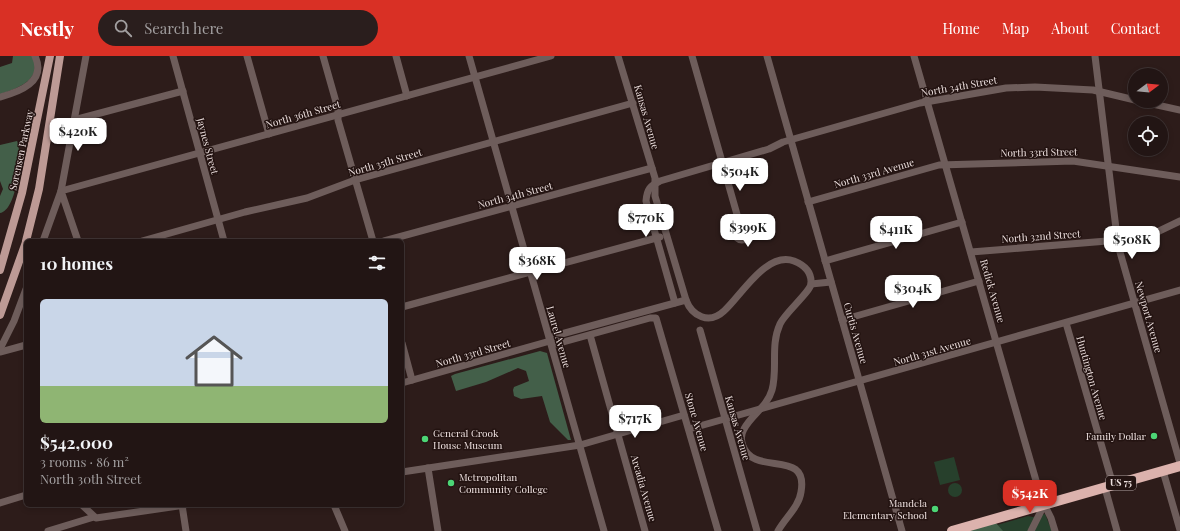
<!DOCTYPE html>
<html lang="en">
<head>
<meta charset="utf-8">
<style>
  :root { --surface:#221514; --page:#2a1e1d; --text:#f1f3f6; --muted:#a29fa0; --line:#3f3434; --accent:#d93025 }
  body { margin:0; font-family:"Playfair Display",serif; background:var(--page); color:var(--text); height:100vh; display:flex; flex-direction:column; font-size:15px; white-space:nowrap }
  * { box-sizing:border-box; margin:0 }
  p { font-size:13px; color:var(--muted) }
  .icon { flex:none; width:22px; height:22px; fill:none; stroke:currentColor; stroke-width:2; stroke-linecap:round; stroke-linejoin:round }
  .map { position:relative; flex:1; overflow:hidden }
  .sheet { position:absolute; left:24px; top:183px; width:380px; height:268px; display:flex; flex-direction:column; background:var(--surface); border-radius:6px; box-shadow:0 2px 6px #0003,0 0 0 1px var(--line) }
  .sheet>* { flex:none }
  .needle { width:26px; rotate:74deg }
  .controls { position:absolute; left:1128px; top:12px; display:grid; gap:8px }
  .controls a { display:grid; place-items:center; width:40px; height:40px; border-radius:50%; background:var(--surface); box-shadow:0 2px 6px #0003,0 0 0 1px var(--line); font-size:20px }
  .price { position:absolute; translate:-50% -34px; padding:0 9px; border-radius:8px; background:#fff; color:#222; font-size:13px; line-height:26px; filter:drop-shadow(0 1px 2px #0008) }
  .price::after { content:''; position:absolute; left:50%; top:24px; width:12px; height:9px; margin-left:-6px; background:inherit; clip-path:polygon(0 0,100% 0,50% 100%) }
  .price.current { background:var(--accent); color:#fff }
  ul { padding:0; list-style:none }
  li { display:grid; align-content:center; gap:8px; height:212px; padding:0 16px }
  li span { display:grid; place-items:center; height:124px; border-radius:6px; color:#555 }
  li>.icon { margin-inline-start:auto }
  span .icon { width:72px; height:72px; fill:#fffc; stroke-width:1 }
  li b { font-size:17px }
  h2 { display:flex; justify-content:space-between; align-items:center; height:48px; padding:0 16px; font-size:17px }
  header { display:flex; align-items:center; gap:24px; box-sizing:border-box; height:56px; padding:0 20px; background:var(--accent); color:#fff }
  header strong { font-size:19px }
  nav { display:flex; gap:22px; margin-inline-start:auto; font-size:14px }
  .search { width:280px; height:36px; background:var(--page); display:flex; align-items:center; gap:10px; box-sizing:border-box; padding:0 14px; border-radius:22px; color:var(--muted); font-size:15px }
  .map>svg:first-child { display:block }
  .green { fill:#27402c }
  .forest { fill:#435f49 }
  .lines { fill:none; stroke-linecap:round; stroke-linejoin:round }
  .minor { stroke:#6e5d5b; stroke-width:7 }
  .major { stroke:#bd9a95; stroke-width:8 }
  .highway { stroke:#dcb2ad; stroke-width:10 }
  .poi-dot { fill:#4cd676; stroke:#231311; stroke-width:1.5 }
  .labels { text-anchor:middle; stroke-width:3; stroke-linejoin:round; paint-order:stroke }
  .shield { fill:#231311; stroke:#b0a2a1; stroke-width:1 }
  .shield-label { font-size:9px; font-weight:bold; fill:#ede0df }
  .street-label { font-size:10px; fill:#ede0df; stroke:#231311 }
  .poi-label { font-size:10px; fill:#ede0df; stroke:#231311; text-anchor:start }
</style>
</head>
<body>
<header>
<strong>Nestly</strong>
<div class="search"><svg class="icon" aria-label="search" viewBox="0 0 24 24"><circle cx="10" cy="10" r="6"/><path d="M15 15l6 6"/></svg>Search here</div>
<nav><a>Home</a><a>Map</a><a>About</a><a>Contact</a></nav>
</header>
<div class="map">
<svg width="1180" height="475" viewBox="0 0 1180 475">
  <rect width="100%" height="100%" fill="#2d1c1a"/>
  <g class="green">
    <path d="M954,401L960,424L940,429L934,406Z"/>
    <circle cx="955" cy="434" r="7"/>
    <path d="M1045,458L1052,475H976L1028,460L1033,461Z"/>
  </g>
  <g class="forest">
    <path d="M13,0H32C44,23 17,33 0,38V11L12,7Z"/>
    <path d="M17,85C23,98 17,155 0,157V140L3,133L0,125V89Z"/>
    <path d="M540,295L547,297L571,384H568L550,366L542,340L521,343L514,340L513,334L514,331L529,325L526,315L518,312L486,326L456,335L451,320L455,318Z"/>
    <path d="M996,467L1003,475H960Z"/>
  </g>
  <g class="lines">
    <g class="minor">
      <path d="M173,0L224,185"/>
      <path d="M247,0L269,78"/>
      <path d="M323,0L338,53V64L373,185"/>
      <path d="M396,0L407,40"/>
      <path d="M469,0L604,475"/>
      <path d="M618,0L655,122V140L686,244C692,260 709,269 724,255C741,240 766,195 794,205C804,209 812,216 811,228C810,236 785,257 780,268C770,290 778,312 772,334C767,351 752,358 744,373C741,378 741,385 743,390C754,421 809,392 801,436C799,451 785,462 778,475"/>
      <path d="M692,0L740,169"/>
      <path d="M767,0L902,475"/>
      <path d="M914,0L1041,442L1051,462L1055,475"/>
      <path d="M1095,0L1118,189L1180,407"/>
      <path d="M0,41C19,36 47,26 35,0"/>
      <path d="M1139,45L1180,54"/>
      <path d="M74,64L183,35"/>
      <path d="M808,146L939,109L1073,105L1180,121"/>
      <circle cx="742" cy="177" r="7"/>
      <path d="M43,185L61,135L86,0"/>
      <path d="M78,185L61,135L551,0"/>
      <path d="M142,185L245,156L307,142L355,124L633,47"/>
      <path d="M384,185L652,112"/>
      <path d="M971,196L1132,183L1155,177L1180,165"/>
      <path d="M825,205L962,166"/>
      <path d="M811,228L831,226"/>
      <path d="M675,247L646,145C647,133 650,130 660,125L769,93L783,86L920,47L1006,32L1035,31L1093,34L1135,44"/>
      <path d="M402,251L660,181"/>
      <path d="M842,264L979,225"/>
      <path d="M1066,267L1113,429"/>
      <path d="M700,274L757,475"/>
      <path d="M590,279L645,475"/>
      <path d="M550,285L554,280L686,244"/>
      <path d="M402,287L412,324"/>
      <path d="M0,293L14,265L26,233"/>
      <path d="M0,296L26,289"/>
      <path d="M402,327L550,285L556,288L650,262H656L718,475"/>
      <path d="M689,373L1180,234"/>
      <path d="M428,412L438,475"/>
      <path d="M1163,415L1180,474"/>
      <path d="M402,416L580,389L684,359"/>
      <path d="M1105,432L1117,475"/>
      <path d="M0,447L26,439"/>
      <path d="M182,449L186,475"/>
      <path d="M334,449L345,475"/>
      <path d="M83,450L96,462L185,449"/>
      <path d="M48,475L94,461"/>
      <path d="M1031,475L1044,449"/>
    </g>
    <g class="major">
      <path d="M26,185L39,133L60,0"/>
      <path d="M0,214L22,137L50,0"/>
      <path d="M0,259L26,186"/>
    </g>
    <path class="highway" d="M952,475L1180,410"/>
  </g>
  <g class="poi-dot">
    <circle cx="1154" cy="380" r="4"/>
    <circle cx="425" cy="383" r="4"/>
    <circle cx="451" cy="427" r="4"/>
    <circle cx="935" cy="453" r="4"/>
  </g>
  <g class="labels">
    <rect class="shield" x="1106" y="420" width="30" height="14" rx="3"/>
    <g class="shield-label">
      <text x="1121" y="430">US 75</text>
    </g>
    <g class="street-label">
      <text transform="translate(959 30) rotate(-10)" y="4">North 34th Street</text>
      <text transform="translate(303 58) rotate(-16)" y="4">North 36th Street</text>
      <text transform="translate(647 61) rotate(74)" y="4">Kansas Avenue</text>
      <text transform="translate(208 90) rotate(75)" y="4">Jaynes Street</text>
      <text transform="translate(21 94) rotate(-78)" y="4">Sorensen Parkway</text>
      <text transform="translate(1039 96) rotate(-1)" y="4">North 33rd Street</text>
      <text transform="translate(385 106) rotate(-16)" y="4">North 35th Street</text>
      <text transform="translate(874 117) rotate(-16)" y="4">North 33rd Avenue</text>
      <text transform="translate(515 139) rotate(-15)" y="4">North 34th Street</text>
      <text transform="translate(1041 180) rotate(-4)" y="4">North 32nd Street</text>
      <text transform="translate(993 235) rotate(74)" y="4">Redick Avenue</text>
      <text transform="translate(1149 261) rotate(74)" y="4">Newport Avenue</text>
      <text transform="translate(856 277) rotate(74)" y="4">Curtis Avenue</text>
      <text transform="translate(559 281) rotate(74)" y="4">Laurel Avenue</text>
      <text transform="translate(932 295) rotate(-16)" y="4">North 31st Avenue</text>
      <text transform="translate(473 297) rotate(-16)" y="4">North 33rd Street</text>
      <text transform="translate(1092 322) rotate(74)" y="4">Huntington Avenue</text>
      <text transform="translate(697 366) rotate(74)" y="4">Stone Avenue</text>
      <text transform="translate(738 372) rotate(74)" y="4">Kansas Avenue</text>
      <text transform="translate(644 432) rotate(74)" y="4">Arcadia Avenue</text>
    </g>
    <g class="poi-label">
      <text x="433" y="381">General Crook<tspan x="433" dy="12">House Museum</tspan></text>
      <text x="1146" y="384" text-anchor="end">Family Dollar</text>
      <text x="459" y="425">Metropolitan<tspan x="459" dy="12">Community College</tspan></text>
      <text x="927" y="451" text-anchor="end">Mandela<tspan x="927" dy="12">Elementary School</tspan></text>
    </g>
  </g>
</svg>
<div class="controls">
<a><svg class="needle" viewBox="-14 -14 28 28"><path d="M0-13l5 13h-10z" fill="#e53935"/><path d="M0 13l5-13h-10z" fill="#a29fa0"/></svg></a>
<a><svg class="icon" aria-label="locate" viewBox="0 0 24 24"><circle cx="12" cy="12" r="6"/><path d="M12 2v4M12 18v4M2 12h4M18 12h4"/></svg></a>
</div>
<b class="price" style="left:78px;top:96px">$420K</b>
<b class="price" style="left:740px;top:136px">$504K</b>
<b class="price" style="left:646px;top:182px">$770K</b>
<b class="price" style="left:748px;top:192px">$399K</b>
<b class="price" style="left:896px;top:194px">$411K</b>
<b class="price" style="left:1132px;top:204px">$508K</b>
<b class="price" style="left:537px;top:225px">$368K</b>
<b class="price" style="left:913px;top:253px">$304K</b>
<b class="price" style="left:635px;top:383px">$717K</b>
<b class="price current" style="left:1030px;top:458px">$542K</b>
<section class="sheet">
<h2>10 homes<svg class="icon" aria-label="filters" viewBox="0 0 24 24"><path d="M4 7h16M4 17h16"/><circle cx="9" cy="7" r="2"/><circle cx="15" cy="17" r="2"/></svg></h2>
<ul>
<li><span style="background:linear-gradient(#c9d6e8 70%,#8fb573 0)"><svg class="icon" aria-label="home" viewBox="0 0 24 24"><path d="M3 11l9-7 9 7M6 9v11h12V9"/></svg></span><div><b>$542,000</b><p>3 rooms · 86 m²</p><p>North 30th Street</p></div></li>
</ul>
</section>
</div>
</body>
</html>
